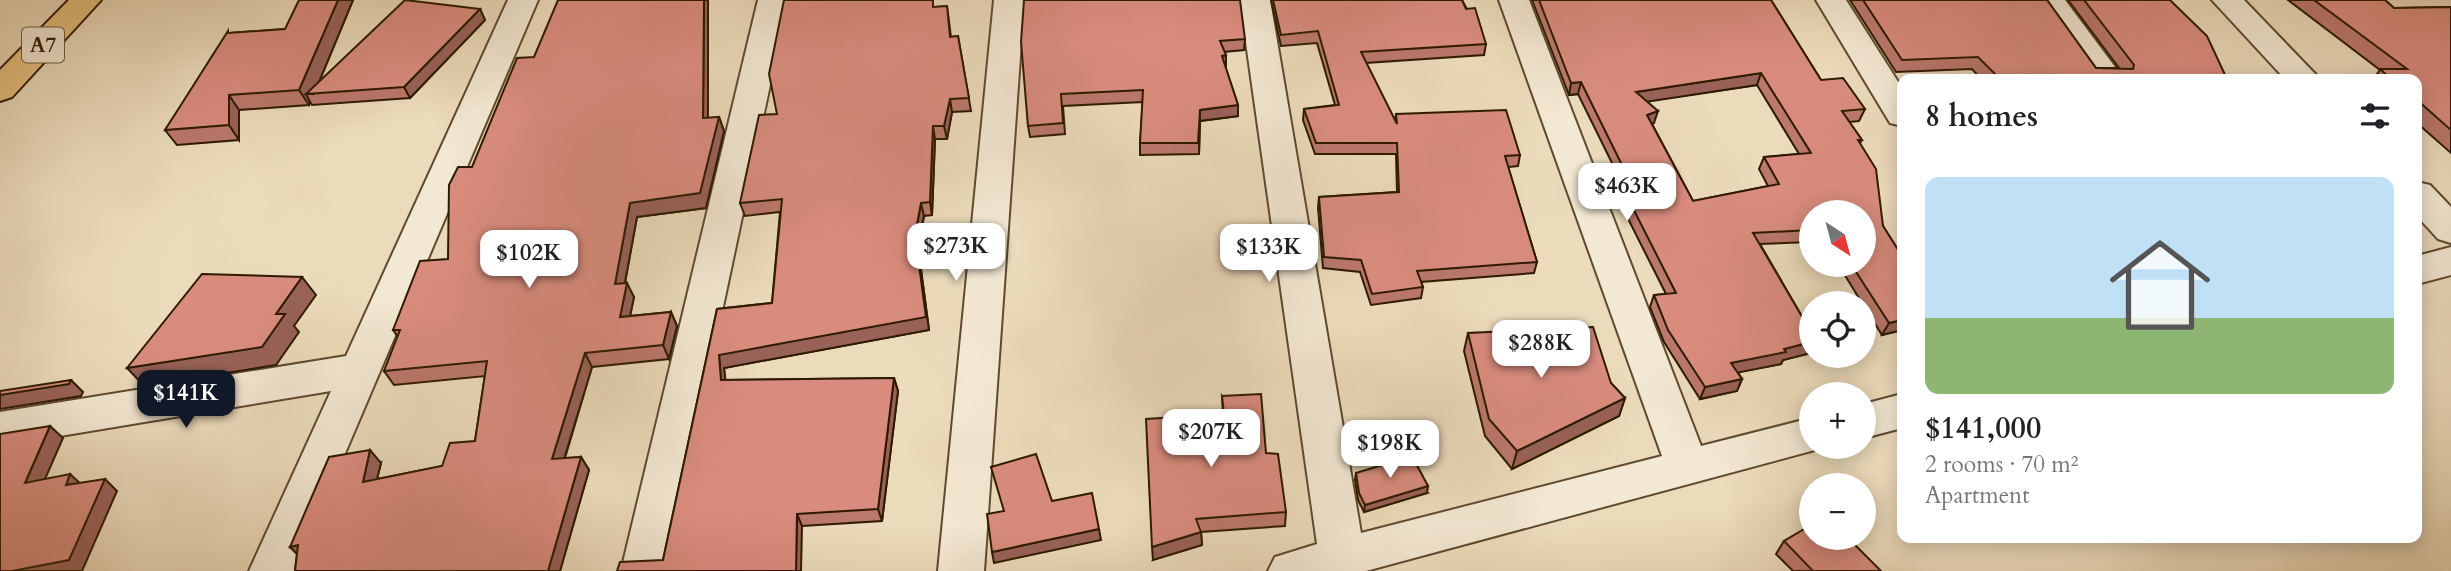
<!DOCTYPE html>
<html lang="en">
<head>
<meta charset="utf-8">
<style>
  :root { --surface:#fff; --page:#f6f6f6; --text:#202124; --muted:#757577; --line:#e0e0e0; --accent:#111827 }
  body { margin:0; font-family:Cardo,serif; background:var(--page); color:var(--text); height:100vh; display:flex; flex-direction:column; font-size:26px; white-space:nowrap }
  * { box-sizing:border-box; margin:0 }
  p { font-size:23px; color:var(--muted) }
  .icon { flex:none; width:38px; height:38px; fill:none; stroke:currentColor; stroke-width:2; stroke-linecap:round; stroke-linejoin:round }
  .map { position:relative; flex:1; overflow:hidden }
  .details { position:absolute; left:1897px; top:74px; width:525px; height:469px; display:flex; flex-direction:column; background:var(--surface); border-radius:14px; box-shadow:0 4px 18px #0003 }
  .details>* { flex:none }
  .needle { width:46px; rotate:144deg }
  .fabs { position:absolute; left:1799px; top:200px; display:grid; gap:14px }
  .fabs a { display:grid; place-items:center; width:77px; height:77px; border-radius:50%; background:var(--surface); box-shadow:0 4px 18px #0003; font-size:35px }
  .price { position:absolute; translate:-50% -60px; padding:0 16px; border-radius:14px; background:#fff; color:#222; font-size:23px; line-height:46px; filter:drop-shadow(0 2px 4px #0008) }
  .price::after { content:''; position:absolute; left:50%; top:42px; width:21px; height:16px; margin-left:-10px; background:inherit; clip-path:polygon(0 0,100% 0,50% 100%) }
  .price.active { background:var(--accent); color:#fff }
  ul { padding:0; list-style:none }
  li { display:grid; align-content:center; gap:14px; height:371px; padding:0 28px }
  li+li { border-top:2px solid var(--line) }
  li span { display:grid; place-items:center; height:217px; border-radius:14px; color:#555 }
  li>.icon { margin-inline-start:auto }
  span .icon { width:126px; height:126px; fill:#fffc; stroke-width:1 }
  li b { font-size:30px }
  h2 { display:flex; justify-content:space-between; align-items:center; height:84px; padding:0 28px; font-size:30px }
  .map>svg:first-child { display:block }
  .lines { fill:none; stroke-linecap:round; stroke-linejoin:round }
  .minor-casing { stroke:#5e4a2f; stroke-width:4 }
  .trunk-casing { stroke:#2e1a00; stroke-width:4 }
  .minor { fill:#f3e8d3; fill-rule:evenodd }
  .trunk { fill:#e6be7e; fill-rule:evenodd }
  .wall { fill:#bb786c; stroke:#2e1a00; stroke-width:2; fill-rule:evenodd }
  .shaded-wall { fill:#986258; stroke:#2e1a00; stroke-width:2 }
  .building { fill:#d98c7e; stroke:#2e1a00; stroke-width:2; fill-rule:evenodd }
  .labels { text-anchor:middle; stroke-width:6; stroke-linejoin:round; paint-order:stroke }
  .shield { fill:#f3e8d3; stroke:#69583f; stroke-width:2 }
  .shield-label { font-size:21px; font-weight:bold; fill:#2e1a00 }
</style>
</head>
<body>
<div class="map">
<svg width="2451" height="571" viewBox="0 0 2451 571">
  <rect width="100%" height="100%" fill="#ecdbbb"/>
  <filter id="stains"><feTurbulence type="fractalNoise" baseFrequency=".00286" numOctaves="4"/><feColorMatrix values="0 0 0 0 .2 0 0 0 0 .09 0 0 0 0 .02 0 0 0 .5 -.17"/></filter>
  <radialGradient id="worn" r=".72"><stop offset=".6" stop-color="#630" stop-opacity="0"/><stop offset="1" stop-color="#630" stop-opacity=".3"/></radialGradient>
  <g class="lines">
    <g class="minor-casing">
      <g id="minor">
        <path d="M508,0H538L295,571H249L331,391L0,446V412L346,356Z"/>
        <path d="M758,0H788L667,571H621Z"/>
        <path d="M994,0H1024L984,571H938Z"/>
        <path d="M1240,0H1270L1361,533L1662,456L1499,0H1529L1701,446L1811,418V446L1826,447L1366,571H1268L1275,557L1317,544Z"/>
        <path d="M1816,0H1846L1902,88V126L1890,123Z"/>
        <path d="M2034,0H2065L2124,79H2091Z"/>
        <path d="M2212,0H2244L2320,79H2285Z"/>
        <path d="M2417,182L2430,185L2451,207V243L2438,239L2417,216Z"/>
        <path d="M2451,247V275L2417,284V256Z"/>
        <path d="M1902,394V428L1864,438V404Z"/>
      </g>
    </g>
    <g class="trunk-casing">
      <path id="trunk" d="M69,0H101L12,97L0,101V70Z"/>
    </g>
    <use href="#minor" class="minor"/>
    <use href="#trunk" class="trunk"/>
  </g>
  <g class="wall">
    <path d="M353,0L319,82L480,9L485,20L410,98L312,105L310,102L309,105L239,110V140L177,145L165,130L230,33L285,29Z"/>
    <path d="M1024,0L1245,39L1244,50L1224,52L1225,66L1238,105V116L1200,121L1199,154L1140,155V143L1143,102L1063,106L1065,134L1030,137L1028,126Z"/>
    <path d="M1271,0H1462L1486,44L1484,55L1366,63L1395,122L1396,114L1520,155L1518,166L1508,167L1537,262L1534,273L1421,282L1423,287L1421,298L1371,305L1360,272L1323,268L1318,208L1319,197L1397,192L1396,154H1315L1303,120L1304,109L1335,105L1317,43L1281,46Z"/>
    <path d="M1532,0H1771L1821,80L1865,109L1859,121L1849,122L1862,140L1860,143L1883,226L1902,256V330L1882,335L1864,306V303H1862L1838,264H1864L1811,212V242L1760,244L1811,332V353L1783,360L1781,364L1738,372L1742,379L1737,391L1700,399L1664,342L1650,307L1654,295L1666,294L1607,177L1611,165H1613L1578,94L1569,95ZM1757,85L1799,154L1764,157L1759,169L1768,186L1693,201L1652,124L1654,123L1647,101Z"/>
    <path d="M1850,0H2047L2096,68H2119L2068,0H2170L2227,79H1981L1972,69L1896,72Z"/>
    <path d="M2288,0H2385L2394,8L2451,7V153L2417,123V79H2373L2380,70Z"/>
    <path d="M947,6L951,37L958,36L971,111L952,112L947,139H935L932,215L924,216L918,247L929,330L724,368L725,380L894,378L898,391L882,521L802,526L663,560L717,309L772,303L780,212L745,216L740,203L777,114L936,7Z"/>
    <path d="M719,117L724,131L706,208L637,217L625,283L634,297L630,316L671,312L677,326L669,359L592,367L565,458L581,457L589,470L560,571H295L297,554L290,547L381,463L377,479L442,466L475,441L485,376L394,385L384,371L398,337L393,330L448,259L472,167L708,118Z"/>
    <path d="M1468,333L1611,383L1625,398L1619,416L1512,469L1485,436L1464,351Z"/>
    <path d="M1222,396L1266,453L1286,512L1285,526L1201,532L1202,545L1153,560L1223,414Z"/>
    <path d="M1356,473L1427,493L1364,512L1358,500L1355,480Z"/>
    <path d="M1784,541L1881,571H1793L1776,554Z"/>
  </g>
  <g class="shaded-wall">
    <path d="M338,0H353L314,94H306L310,102L309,105L299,90Z"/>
    <path d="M704,0H708V132L703,118Z"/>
    <path d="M480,9L485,20L410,98L404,87Z"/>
    <path d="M1226,55V66L1222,67V56Z"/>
    <path d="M1761,73L1757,85L1632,104L1636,92Z"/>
    <path d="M1581,82L1578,94L1569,95L1571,83Z"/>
    <path d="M229,95L239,110V140L229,125Z"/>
    <path d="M950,99L952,112L947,139L944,126Z"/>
    <path d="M1238,105V116L1200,121L1199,154L1200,110Z"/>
    <path d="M1658,111L1654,123L1644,127L1647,115Z"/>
    <path d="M719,117L724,131L706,208L637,217L622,298L615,284L630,203Z"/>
    <path d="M933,126L935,139L932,215L930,202Z"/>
    <path d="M921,203L924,216L918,247L929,330L724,368L727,393L721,380L719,355L915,235Z"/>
    <path d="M302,277L316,295L294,326L299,332L276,365L144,386L127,368L276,314Z"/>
    <path d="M627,283L634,297L627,331L620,317Z"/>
    <path d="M671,312L677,326L669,359L663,345Z"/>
    <path d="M1902,320V330L1882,335L1889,323Z"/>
    <path d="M1811,342V353L1783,360L1781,364L1726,375L1731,363Z"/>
    <path d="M585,353L592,367L560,472L552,459Z"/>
    <path d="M894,378L898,391L882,521L878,509Z"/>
    <path d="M1742,379L1737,391L1700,399L1705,387Z"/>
    <path d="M71,380L83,392L81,396L0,409V395Z"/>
    <path d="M1625,398L1619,416L1512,469L1517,451Z"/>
    <path d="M50,426L63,438L38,495L25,483Z"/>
    <path d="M370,450L381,463L373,495L363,482Z"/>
    <path d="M581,457L589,470L560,571H548Z"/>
    <path d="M70,474L83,486L66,485Z"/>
    <path d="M105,479L117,491L82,571H12Z"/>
    <path d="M1428,486L1427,493L1364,512L1365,505Z"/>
    <path d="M797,514L802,526L801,571H796Z"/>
    <path d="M1099,529L1101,540L994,563L992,552Z"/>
    <path d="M1201,532L1202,545L1153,560L1152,547Z"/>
    <path d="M298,545L303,560L290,547Z"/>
  </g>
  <g class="building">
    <path d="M299,0H338L299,90L229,95V125L165,130L228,31V33L285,29Z"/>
    <path d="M405,0L480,9L404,87L306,94Z"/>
    <path d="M558,0H704L703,118L719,117L700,193L630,203L615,284L627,283L620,317L671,312L663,345L585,353L552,459L581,457L548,571H295L298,545L290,547L329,457L370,450L363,482L442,466L450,443L475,441L487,361L384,371L400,330H393L420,261L448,259L449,185L458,167H472L517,58L534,57Z"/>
    <path d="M784,0H933V7L947,6L950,37L958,36L969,98L950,99L944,126H933L930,202L921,203L915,235L926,317L719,355L721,380L894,378L878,509L797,514L796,571H617L620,562L663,560L717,309L772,303L782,199L740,203L759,115L777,114L769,74Z"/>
    <path d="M1024,0H1240L1245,39L1220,41L1226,55L1222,56L1238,105L1200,110L1198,143H1140L1143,90L1061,94L1063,123L1028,126L1021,42Z"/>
    <path d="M1273,0H1462L1466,9L1475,8L1486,44L1361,52L1397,124L1396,114L1506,110L1520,155L1505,156L1537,262L1417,271L1423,287L1372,294L1361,260L1324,257L1319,197L1399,192L1397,143H1316L1304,109L1339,105L1318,31L1281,35Z"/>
    <path d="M1539,0H1771L1821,80L1843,78L1865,109L1842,111L1862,140H1858L1876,169L1883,226L1902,256V320L1889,323L1851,264H1864V212H1811V230L1753,233L1811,332V342L1784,349L1786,352L1731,363L1742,379L1705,387L1668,330L1654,295L1676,293L1611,165H1622L1581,82L1571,83ZM1761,73L1811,153L1764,157L1779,184L1693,201L1647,115L1658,111L1636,92Z"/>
    <path d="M1863,0H2047L2096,68L2133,69L2134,65L2084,0H2170L2207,36L2227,79H2167L2166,78L2161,79H2000L1978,57L1902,60Z"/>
    <path d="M2314,0H2385L2394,8L2451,7V130L2417,100V79H2391L2380,69H2407Z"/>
    <path d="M202,274L302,277L276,314H285L262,347L127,368Z"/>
    <path d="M1593,327L1611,383L1625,398L1517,451L1489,419L1468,333Z"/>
    <path d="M71,380L69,384L0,395V391Z"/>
    <path d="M1261,394L1266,453L1278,454L1286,512L1196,519L1201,532L1152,547L1146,419L1224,414L1222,396Z"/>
    <path d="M50,426L25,483L70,474L66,485L105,479L69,560L12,571H0V434Z"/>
    <path d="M1036,454L1052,501L1092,493L1099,529L992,552L987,514L1004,511L991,467Z"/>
    <path d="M1412,456L1428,486L1365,505L1359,493L1356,473Z"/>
    <path d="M1811,525V537H1847L1881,571H1813L1784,541Z"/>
  </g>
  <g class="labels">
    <rect class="shield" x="22" y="27.5" width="42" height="35" rx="5"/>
    <g class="shield-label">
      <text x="43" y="52">A7</text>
    </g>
  </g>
  <rect width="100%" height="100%" filter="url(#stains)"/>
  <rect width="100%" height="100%" fill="url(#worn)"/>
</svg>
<div class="fabs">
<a><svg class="needle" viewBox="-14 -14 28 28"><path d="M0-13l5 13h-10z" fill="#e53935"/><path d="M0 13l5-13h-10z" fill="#757577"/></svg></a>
<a><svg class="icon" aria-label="locate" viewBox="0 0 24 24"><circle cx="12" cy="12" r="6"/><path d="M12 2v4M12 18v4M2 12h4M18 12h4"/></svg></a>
<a>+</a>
<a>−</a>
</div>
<b class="price" style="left:1627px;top:223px">$463K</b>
<b class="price" style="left:956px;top:283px">$273K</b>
<b class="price" style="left:1269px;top:284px">$133K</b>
<b class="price" style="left:529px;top:290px">$102K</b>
<b class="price" style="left:1541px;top:380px">$288K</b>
<b class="price active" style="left:186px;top:430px">$141K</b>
<b class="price" style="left:1211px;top:469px">$207K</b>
<b class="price" style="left:1390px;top:480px">$198K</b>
<section class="details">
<h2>8 homes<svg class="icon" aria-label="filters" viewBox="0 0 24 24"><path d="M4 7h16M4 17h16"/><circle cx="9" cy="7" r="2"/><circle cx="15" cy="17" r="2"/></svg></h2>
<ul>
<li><span style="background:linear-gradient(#bfe0f5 65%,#8fb573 0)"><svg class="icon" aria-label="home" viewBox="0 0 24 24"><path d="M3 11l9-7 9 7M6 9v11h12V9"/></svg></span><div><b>$141,000</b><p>2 rooms · 70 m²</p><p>Apartment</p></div></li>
</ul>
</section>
</div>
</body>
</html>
